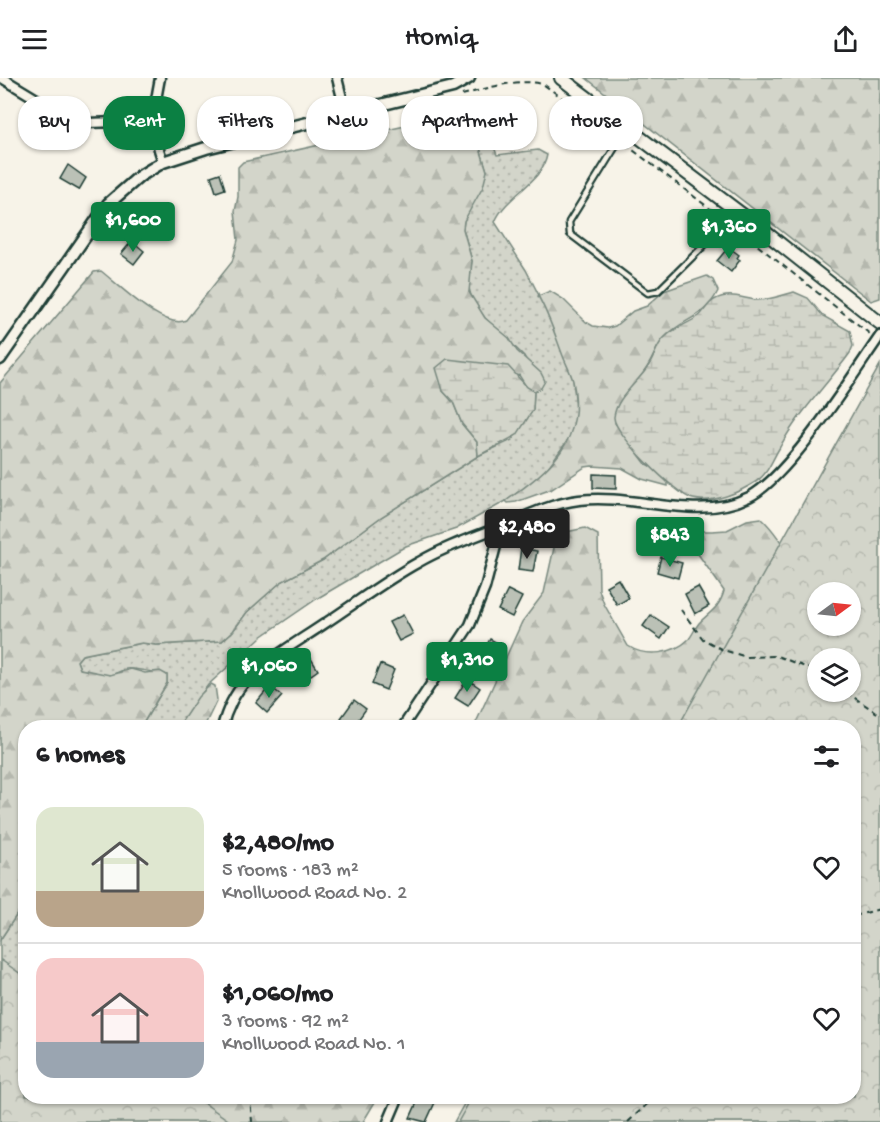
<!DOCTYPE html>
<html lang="en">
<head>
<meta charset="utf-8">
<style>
  :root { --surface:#fff; --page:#f2f2f2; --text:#202124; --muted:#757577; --line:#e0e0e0; --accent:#0b8043 }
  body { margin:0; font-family:"Gochi Hand",sans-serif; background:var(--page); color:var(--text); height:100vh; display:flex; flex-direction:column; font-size:22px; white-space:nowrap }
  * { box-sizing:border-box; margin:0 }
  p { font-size:20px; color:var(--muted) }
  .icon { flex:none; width:33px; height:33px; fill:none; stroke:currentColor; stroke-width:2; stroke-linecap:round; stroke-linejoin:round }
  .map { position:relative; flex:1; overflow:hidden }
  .details { position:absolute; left:18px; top:642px; width:843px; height:384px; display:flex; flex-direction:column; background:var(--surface); border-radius:24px; box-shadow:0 2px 4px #0004 }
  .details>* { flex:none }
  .banner { position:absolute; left:18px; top:18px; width:844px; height:54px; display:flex; gap:12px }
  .needle { width:39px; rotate:75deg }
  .tools { position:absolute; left:807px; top:504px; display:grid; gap:12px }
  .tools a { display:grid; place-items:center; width:54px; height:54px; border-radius:50%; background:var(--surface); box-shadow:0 2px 4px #0004; font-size:30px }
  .price { position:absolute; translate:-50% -51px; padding:0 14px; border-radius:6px; background:var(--accent); color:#fff; font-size:20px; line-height:39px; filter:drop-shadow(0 2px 3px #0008) }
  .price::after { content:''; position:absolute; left:50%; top:36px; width:18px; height:14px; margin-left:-9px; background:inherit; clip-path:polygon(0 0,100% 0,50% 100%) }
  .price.current { background:#222; color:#fff }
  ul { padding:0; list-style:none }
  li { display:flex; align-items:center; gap:18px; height:150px; padding:0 18px }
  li+li { border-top:2px solid var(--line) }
  li span { display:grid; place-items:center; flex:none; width:168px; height:120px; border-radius:18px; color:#555 }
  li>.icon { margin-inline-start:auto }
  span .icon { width:72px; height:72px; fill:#fffc; stroke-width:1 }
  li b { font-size:26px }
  h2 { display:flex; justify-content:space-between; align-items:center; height:72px; padding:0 18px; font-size:26px }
  .chip { padding:0 21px; border-radius:24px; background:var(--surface); box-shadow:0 2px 4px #0004; font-size:21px; line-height:54px }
  .chip.current { background:var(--accent); color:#fff }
  header { display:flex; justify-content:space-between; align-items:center; height:78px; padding:0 18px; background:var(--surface); font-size:27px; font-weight:600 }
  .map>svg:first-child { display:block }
  .grass { fill:url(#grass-dots); stroke:#79897f; stroke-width:1.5 }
  .forest { fill:url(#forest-firs); stroke:#79897f; stroke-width:1.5; fill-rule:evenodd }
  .wetland { fill:url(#wetland-marsh); stroke:#79897f; stroke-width:1.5 }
  .park { fill:url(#park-crowns); stroke:#79897f; stroke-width:1.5; fill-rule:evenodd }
  .building { fill:#bbc1b6; stroke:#1f3d34; stroke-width:1.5 }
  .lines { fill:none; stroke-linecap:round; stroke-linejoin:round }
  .service-casing { stroke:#1f3d34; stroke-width:9 }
  .minor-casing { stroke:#1f3d34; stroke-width:13 }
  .tertiary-casing { stroke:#1f3d34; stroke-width:15 }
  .secondary-casing { stroke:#1f3d34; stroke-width:16 }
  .path { stroke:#1f3d34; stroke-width:2; stroke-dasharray:6 4.5; stroke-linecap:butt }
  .service { stroke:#f7f3e8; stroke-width:4.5 }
  .minor { stroke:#f7f3e8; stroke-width:8 }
  .tertiary { stroke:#f7f3e8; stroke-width:10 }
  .secondary { stroke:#f7f3e8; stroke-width:12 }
</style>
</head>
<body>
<header><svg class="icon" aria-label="menu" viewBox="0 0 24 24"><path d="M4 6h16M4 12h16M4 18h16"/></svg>Homiq<svg class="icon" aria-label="share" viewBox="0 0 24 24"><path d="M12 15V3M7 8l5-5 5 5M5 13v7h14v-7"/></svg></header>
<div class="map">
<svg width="880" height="1044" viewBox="0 0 880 1044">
  <defs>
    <pattern id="grass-dots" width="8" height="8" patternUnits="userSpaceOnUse" patternTransform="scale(1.5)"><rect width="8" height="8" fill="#d3d5ca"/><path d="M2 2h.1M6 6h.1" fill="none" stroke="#b5b8ae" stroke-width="1.8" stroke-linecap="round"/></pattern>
    <pattern id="forest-firs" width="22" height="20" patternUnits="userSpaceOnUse" patternTransform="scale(1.5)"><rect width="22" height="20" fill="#d3d5ca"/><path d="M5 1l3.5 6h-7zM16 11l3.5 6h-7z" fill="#b5b8ae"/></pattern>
    <pattern id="wetland-marsh" width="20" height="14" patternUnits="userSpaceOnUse" patternTransform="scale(1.5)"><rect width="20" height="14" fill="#d3d5ca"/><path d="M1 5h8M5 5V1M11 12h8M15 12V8" fill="none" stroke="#b5b8ae"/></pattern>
    <pattern id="park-crowns" width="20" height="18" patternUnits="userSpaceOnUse" patternTransform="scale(1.5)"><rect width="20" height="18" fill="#d3d5ca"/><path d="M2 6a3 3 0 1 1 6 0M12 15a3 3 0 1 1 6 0" fill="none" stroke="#b5b8ae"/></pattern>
  </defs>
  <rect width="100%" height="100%" fill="#f7f3e8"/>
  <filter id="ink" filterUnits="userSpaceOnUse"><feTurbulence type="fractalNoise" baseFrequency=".0167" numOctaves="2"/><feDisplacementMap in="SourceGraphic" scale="12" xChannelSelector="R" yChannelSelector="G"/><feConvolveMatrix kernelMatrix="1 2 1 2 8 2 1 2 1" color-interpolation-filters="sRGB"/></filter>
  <g filter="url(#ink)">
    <g class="grass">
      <path d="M481,33L497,77L538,72L547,77C542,105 506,117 495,144L526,192L547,233L573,301L577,340L573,355L543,396L506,423L456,451L406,468L318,520L261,559L208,607L178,649H141L167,605V597C162,595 131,590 126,591C119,593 115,597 108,597C99,597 89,593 80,591L77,583L82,577L142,565L156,567L222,563L233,553L247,534L281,504L323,482L381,439L478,378L512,362L533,332L534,313L541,310L524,278L485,240L472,222L468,206L472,183L463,151L464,143L487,93L471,41L466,35Z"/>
      <path d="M25,824V891L0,932V862Z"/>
    </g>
    <g class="forest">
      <path d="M586,0H880V220L871,223Z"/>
      <path d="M458,33L466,35L471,41L487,93L483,109L464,143L463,151L472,183L469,214L485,240L509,260L517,273L541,295L545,303L541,310L534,313L527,310L519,297L443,313L453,324L462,346L477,364L478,378L381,439L323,482L281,504L247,534L233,553L222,563L156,567L142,565L82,577L77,583L80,591L110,597L131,591L145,595L160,593L167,597V605L141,649L26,650L25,824L0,862V305L94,194L101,193C118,206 165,253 186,242L232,184L238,162L235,133L238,119V89L243,84L423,44Z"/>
      <path d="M707,198L713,202L718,213C705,240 684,240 666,258C657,266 655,276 649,286C635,311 622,313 615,345L646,386L659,393L668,405V408L642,401L622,390L592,388L585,389L552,411L516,424L508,425L506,423C550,391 586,363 573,303C571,295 566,286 563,278C555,257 549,237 538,218L550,213L563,221L586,244L593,248L608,250L615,248L633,233L647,228L664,213Z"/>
      <path d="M761,440C786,463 810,514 818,548L876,575L880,1044H454L468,1019L854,1018V650L474,649L522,544L544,515L557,456L585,450L598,457L599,512L604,526L628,568C646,580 674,576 689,561C693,556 695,550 699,545C710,534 720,529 724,513L698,476L673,469L668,459L669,449L689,453H712L727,452L747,442ZM818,580H850V614H818Z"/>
      <path d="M211,606L215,608L217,622L204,649H178L198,619Z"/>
      <path d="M25,891L26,1018L378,1019L363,1044H0V932Z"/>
    </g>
    <g class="wetland">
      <path d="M794,214L808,220L823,238L850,253L853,268L850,275C827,307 798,335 780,369C773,380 768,396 757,403C740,414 714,426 693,421C677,418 613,355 614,339C616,319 639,304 649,287C655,278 656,268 664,260C673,250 688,246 699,238C704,234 708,225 714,222C730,213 743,221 758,222C770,222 783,217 794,214Z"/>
      <path d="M447,281L508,288L527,309L534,313L533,332L517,357L478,378L477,364L462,346L453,324L443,313L436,290Z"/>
    </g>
    <g class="park">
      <path d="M880,287V1044H458L472,1019L854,1018V650L678,649ZM818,514H850V548H818ZM818,580H850V614H818Z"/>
      <path d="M1,882L25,899L26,1018L195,1019L231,1044H0Z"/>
    </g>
    <g class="building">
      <path d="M68,87L86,100L79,112L60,101Z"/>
      <path d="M220,95L225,111L216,114L211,98Z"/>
      <path d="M132,163L144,173L134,186L121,176Z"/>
      <path d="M731,171L739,177L737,180L740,182L731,194L717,183L726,172L729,174Z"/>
      <path d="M593,396L616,397V411L593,410Z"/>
      <path d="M521,470L537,473L533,494L518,492Z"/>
      <path d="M661,479L682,485L678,500L657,494Z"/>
      <path d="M618,501L629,520L617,527L606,508Z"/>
      <path d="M698,509L709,528L695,536L685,516Z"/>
      <path d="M508,512L522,519L512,539L498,532Z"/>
      <path d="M403,537L413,556L399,563L389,544Z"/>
      <path d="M651,537L669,549L661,561L643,548Z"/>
      <path d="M490,561L503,568L493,588L480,580Z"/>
      <path d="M310,579L318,592L300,605L292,592Z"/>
      <path d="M380,586L394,592L386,612L372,606Z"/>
      <path d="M467,601L480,610L468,628L455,620Z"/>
      <path d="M270,608L282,618L267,635L256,625Z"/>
      <path d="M354,622L366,631L353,649L341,640Z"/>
      <path d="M420,1018H438L426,1044L410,1040Z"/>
    </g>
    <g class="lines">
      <g class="service-casing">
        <path id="service" d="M627,50L569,144L570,156L648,215L658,213L737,135"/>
      </g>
      <g class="minor-casing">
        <g id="minor">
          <path d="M2,0L68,40L87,45L152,43"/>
          <path d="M160,0C153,37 150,47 163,84"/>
          <path d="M337,0L346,36"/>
          <path d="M222,650C226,633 235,614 247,602C269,580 299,563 324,546C356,525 386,502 419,484C446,468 477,458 507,446C530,436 554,425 579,422C636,415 696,445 749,419C790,398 852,298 880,258"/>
          <path d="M402,650L470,547L485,510L501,449"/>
          <path d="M388,1044L399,1018"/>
        </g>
      </g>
      <g class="tertiary-casing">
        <path id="tertiary" d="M0,281L108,126L140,98L163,84L206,70L453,9L469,0"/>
      </g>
      <g class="secondary-casing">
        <path id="secondary" d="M561,0L761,151L880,245"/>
      </g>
      <g class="path">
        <path d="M462,17C490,10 514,0 543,6L613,57"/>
        <path d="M625,66L721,139"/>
        <path d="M733,148L870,256"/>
        <path d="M681,532L703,561L723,572L747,579L777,578L818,594"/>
        <path d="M846,614L880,637"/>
        <path d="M854,838L880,831"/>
        <path d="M250,1018L252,1044"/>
        <path d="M628,1044L656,1018"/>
      </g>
      <use href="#service" class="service"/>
      <use href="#minor" class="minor"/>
      <use href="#tertiary" class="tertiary"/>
      <use href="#secondary" class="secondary"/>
    </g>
  </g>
</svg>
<div class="tools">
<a><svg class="needle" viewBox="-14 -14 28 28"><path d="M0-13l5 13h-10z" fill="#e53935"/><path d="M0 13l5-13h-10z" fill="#757577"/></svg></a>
<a><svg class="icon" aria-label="layers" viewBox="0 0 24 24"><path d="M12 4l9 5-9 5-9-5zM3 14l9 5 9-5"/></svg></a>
</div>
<b class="price" style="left:133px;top:175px">$1,600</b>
<b class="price" style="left:729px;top:182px">$1,360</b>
<b class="price current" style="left:527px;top:482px">$2,480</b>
<b class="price" style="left:670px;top:490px">$843</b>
<b class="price" style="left:467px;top:615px">$1,310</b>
<b class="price" style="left:269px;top:621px">$1,060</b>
<div class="banner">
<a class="chip">Buy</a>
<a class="chip current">Rent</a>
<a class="chip">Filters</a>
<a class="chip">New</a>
<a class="chip">Apartment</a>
<a class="chip">House</a>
</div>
<section class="details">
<h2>6 homes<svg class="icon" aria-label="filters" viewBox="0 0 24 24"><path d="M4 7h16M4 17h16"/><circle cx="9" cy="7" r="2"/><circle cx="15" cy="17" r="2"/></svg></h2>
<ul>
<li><span style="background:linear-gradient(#dfe7d0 70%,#b9a48a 0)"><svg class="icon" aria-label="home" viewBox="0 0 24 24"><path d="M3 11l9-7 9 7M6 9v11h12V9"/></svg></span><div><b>$2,480/mo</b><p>5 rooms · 183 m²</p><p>Knollwood Road No. 2</p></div><svg class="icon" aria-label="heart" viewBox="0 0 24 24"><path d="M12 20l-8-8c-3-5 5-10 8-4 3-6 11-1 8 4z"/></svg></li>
<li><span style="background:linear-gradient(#f6c9c9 70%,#9aa5b1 0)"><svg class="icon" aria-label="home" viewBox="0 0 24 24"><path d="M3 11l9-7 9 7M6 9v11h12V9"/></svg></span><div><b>$1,060/mo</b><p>3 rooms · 92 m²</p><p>Knollwood Road No. 1</p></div><svg class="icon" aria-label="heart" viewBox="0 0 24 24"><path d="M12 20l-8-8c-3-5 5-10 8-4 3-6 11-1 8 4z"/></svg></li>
</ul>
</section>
</div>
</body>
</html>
